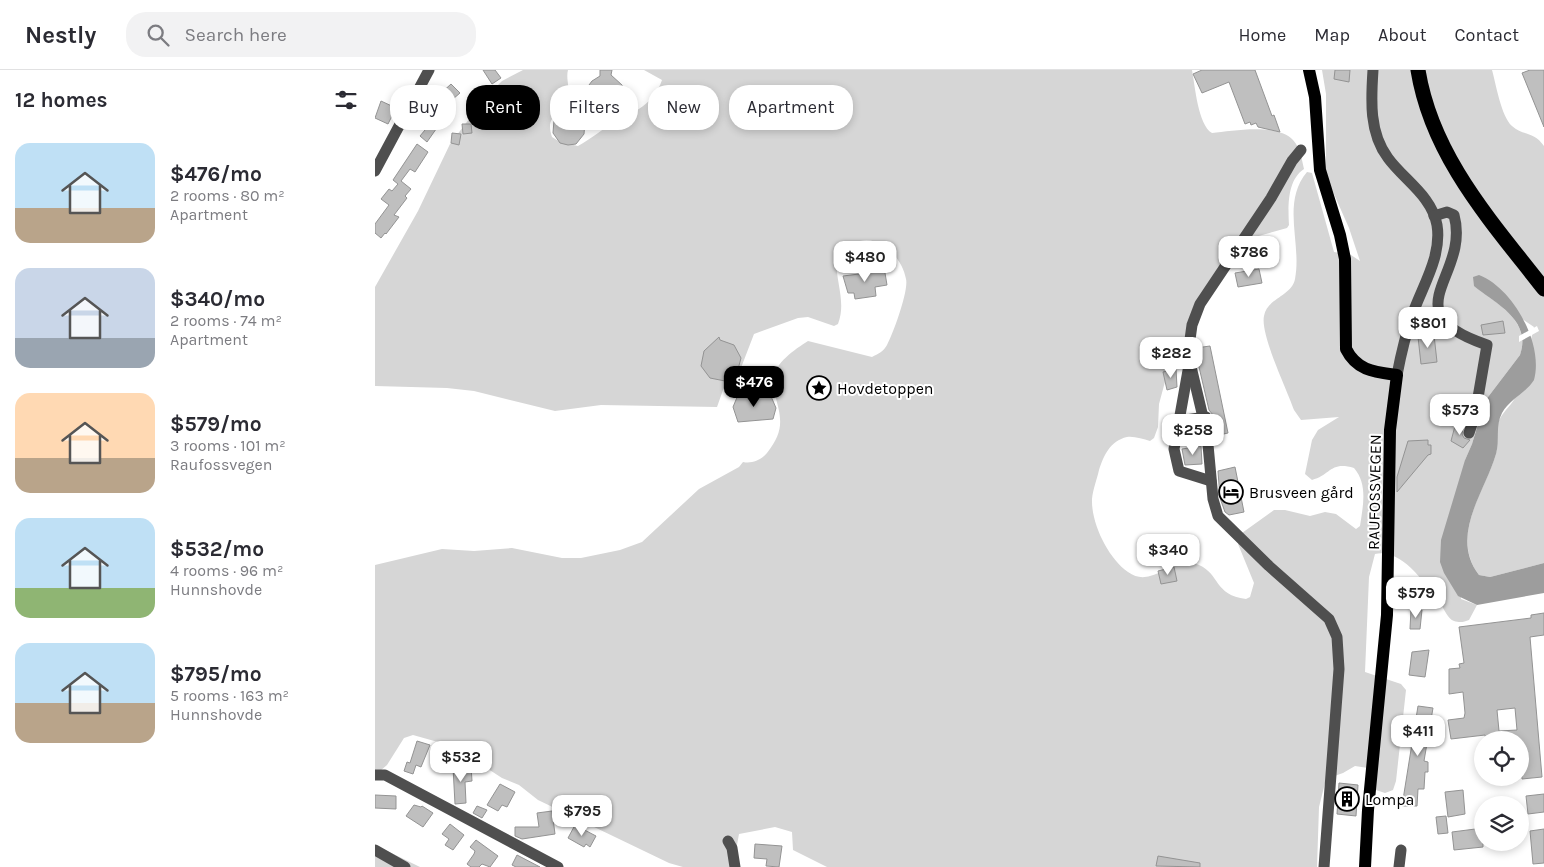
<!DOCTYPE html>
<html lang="en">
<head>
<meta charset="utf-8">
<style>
  :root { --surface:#fff; --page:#f2f2f3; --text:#2b2b33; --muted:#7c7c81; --line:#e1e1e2; --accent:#000 }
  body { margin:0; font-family:Karla,sans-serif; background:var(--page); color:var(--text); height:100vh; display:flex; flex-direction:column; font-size:19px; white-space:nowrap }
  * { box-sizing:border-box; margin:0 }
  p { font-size:16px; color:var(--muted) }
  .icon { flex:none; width:28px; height:28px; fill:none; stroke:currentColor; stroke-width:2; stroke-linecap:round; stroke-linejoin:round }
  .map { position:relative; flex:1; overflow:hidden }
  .details { display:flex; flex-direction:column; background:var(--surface); width:375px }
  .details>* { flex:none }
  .banner { position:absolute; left:15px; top:15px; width:475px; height:45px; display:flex; gap:10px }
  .buttons { position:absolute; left:1099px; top:661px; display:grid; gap:10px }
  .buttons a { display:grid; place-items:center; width:55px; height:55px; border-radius:50%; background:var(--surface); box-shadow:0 2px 8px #0003; font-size:25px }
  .price { position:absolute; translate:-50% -42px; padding:0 11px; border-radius:10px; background:#fff; color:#222; font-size:16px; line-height:32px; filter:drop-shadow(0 1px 2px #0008) }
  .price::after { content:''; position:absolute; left:50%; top:30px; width:15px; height:11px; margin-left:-8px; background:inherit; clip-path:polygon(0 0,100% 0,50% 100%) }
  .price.selected { background:var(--accent); color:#fff }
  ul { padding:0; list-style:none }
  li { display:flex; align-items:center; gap:15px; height:125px; padding:0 15px }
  li span { display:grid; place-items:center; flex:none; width:140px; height:100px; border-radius:15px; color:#555 }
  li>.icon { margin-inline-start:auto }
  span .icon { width:60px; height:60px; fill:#fffc; stroke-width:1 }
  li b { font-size:21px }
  h2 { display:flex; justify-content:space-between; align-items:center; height:60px; padding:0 15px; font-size:21px }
  .chip { padding:0 18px; border-radius:20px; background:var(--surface); box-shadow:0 2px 8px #0003; font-size:18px; line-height:45px }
  .chip.selected { background:var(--accent); color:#fff }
  header { display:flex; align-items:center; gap:30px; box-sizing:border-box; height:70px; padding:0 25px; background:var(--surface); border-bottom:1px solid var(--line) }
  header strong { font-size:24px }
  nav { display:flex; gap:28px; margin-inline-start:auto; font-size:18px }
  .search { width:350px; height:45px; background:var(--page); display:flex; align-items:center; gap:12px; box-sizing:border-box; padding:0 18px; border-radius:20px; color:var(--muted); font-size:19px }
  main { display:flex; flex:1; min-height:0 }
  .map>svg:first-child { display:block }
  .green { fill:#d6d6d6 }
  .water { fill:#9d9d9d }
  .pier { fill:#fff }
  .building { fill:#bfbfbf; stroke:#939393; fill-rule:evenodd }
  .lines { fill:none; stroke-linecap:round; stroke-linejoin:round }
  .minor { stroke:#4f4f4f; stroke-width:11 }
  .major { stroke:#000; stroke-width:12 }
  .highway { stroke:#000; stroke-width:15 }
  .labels { text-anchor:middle; stroke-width:4; stroke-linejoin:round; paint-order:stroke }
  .poi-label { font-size:16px; fill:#000; stroke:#fff; text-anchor:start }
  .street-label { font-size:16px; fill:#000; stroke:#fff }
</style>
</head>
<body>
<header>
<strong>Nestly</strong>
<div class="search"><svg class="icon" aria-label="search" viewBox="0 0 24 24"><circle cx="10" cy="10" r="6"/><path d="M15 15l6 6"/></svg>Search here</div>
<nav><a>Home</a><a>Map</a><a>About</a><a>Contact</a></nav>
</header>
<main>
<section class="details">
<h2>12 homes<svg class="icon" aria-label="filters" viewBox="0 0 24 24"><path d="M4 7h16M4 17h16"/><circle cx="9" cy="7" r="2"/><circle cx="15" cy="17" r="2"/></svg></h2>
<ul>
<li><span style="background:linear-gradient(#bfe0f5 65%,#b9a48a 0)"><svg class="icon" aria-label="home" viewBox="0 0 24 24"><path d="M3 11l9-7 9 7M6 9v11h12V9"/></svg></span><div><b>$476/mo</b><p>2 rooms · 80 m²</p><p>Apartment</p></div></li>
<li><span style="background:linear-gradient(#c9d6e8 70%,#9aa5b1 0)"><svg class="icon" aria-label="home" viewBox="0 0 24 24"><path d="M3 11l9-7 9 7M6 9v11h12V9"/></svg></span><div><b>$340/mo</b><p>2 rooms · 74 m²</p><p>Apartment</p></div></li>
<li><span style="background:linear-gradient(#ffd9b3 65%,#b9a48a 0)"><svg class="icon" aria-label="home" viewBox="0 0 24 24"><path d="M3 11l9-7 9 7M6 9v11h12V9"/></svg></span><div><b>$579/mo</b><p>3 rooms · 101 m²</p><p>Raufossvegen</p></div></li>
<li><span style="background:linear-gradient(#bfe0f5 70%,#8fb573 0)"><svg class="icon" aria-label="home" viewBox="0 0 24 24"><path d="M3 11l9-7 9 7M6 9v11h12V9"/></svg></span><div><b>$532/mo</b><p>4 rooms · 96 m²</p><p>Hunnshovde</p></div></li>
<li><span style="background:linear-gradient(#bfe0f5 60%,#b9a48a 0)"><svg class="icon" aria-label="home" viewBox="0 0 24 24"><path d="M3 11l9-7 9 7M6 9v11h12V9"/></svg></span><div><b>$795/mo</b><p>5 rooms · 163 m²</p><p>Hunnshovde</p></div></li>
</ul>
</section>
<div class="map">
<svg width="1169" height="797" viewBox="0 0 1169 797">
  <rect width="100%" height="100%" fill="#fff"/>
  <g class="green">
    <path d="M148,0H193C190,10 198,29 193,35C183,47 170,45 177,67L185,72L203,76C216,69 227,59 239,53C259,42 279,34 287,10L269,0H817C820,16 823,55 837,63C858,61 903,53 918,70C925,77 927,90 929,99C912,110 913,137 914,155L912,158L873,169L821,237L809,273L794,297L784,334L783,357L779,368L775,371C768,369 759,366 752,367C735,371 729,385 724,400C722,409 718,419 717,429C716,453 733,488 753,502C777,520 799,484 824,495C845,504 839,525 871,529L875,527L879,513L863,474L867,463L899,440H910L935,446L950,442L961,444L981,459L985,456C988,436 993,414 979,398C955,391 956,405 937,410L930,404L937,370L943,360L964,347L926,350L919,340C912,319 885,265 889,246C892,228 917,226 920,209C927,173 906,133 932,102L937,103L959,182L976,185L985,191L974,158L951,106V24L947,0H1117C1121,14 1126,46 1137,56C1148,66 1159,61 1169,76V493L1115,507L1104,505C1076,468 1106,426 1119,390C1124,378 1120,365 1123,353C1127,342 1135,337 1140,328C1147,317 1155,272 1159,257L1104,220C1126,235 1156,254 1145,285L1110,331L1097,374L1090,390L1086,529L1102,535L1094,550C1089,552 1085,553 1079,551C1073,549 1069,539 1065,533C1050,515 1028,478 1000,484L994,507L990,602L1026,614L1031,620L1021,711L1018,720L1010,723L1001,720L993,698L980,696L968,703L951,709L944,737L942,797H452L418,780L417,762L400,757L364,764L358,797H308L294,793L163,730L144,715L127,708L87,682L70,674L38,665L29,668L12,695L5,701H0V495L67,479L99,481L137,478L187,488H206L245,480L267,472L324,419L364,397L368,392C377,394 386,390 392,383C409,361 407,350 400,325C399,320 396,315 397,310C401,292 419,280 433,271L497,287C503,284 509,281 512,275C518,264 534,220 531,209C527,188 507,166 485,171C476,173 469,180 462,186C459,209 472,231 463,254L459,256L433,247L423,248L379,264L364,303L348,320L342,337L226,335L180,341L99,321L72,318L0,316V217L43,141L75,74L111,27L127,11Z"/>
    <path d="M0,775L45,797H0Z"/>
  </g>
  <path class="water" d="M1104,205C1138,218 1169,274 1159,310C1151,323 1135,329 1127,343C1120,356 1125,370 1121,384C1110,422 1074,466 1104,505L1115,507L1169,493V523L1102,535L1083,526L1069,503L1065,492L1066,470L1090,390L1097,374L1110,331L1145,285C1157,250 1121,234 1099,216L1098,207Z"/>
  <path class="pier" d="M1162,256L1164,261L1144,272V266Z"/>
  <g class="building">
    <path d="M108,0H120L126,8L117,14Z"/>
    <path d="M225,0H237L236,5L247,15L250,24L248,34L237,44L220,43L210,52L209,64L201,74L193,75L185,73L178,63L179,50L188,43L201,42L211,33V19L217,11L225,6Z"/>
    <path d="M827,0H880L897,46L899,45L905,62L883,57L881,53L876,55L875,52L870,54L854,12L827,23L818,4Z"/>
    <path d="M960,0H975L974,12L959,9Z"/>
    <path d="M1155,0H1169V57L1147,3Z"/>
    <path d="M76,14L85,23L78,29L77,35L62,48L66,52L52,72L45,66L50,60L45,56L52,48L49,46L54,40L57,42L68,31L63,26Z"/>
    <path d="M6,31L21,38L13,54L0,48Z"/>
    <path d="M87,54H96L97,63L88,64Z"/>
    <path d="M77,63L86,64L84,75L76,73Z"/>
    <path d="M42,74L53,82L40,102L35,99L26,111L36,119L30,126L32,128L19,145L24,147L11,164L10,163L6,168L0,163V154L14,135L6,129L14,119L17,121L23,114L18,110Z"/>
    <path d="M509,197L512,215L500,217L501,226L480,229L479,223H473L468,206L500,202V199Z"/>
    <path d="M884,199L887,213L863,217L860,203Z"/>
    <path d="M1128,251L1130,263L1108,265L1106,255Z"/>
    <path d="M1059,265L1062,292L1046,294L1043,267Z"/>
    <path d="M344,267L345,270L359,275L366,288L362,303L350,311L335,308L326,296L329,281Z"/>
    <path d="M835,276L853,363L840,366L837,352L838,345L834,340L821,284V278Z"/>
    <path d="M801,299L802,317L792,320L788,302Z"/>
    <path d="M374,310H383V319L375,317Z"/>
    <path d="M395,324L401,338L398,349L363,352L358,337L363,325Z"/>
    <path d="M1091,342L1087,364L1089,368L1095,370L1088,378L1076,371L1080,356L1085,358Z"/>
    <path d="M1053,370V375H1056V384L1053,385L1022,422V407L1033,371Z"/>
    <path d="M826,376L827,394L810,395L807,379Z"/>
    <path d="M860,397L869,442L854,445L850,442L845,428L843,401Z"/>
    <path d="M799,497L802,511L786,514L783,501Z"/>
    <path d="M1036,539L1047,540L1045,559H1035Z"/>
    <path d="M1169,543V565L1155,567L1167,707L1147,709L1145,670H1111L1110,665L1076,669L1073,650L1089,648L1090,643L1088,622L1074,624V599L1085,598L1084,594L1089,593L1084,557L1156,548V545ZM1140,638L1142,660L1124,661L1122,640Z"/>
    <path d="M1054,580L1050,607L1034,605L1037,582Z"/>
    <path d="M1043,636L1058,638L1049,691L1053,692V702H1050L1049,719H1043L1042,736H1027Z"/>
    <path d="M42,671L55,675L46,697L41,695L38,704L29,701L32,692L35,693Z"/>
    <path d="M96,696L97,711L90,712L91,733L80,734L78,697Z"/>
    <path d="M964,713L983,715L981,746L962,744Z"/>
    <path d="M125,714L140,722L132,737L127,735L123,741L112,735Z"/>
    <path d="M1088,720L1090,744L1073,747L1070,722Z"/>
    <path d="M1169,724V742L1153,744L1151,726Z"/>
    <path d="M0,725L21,726V739L0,738Z"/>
    <path d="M39,735L46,737L47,736L58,743L48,757L31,746Z"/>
    <path d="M102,736L112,740L107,748L98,743Z"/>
    <path d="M177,741L180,764L147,769L140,766V757H164L162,743Z"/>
    <path d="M1071,746L1073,763L1063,764L1061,747Z"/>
    <path d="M75,754L89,765L78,780L70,775L74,769L67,764Z"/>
    <path d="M200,755L221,766L215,777L211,774L209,777L193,768Z"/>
    <path d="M1108,758V777L1079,780L1077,762Z"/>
    <path d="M1169,759V793L1158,794L1155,761Z"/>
    <path d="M101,770L123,786L115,797L107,794L104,797H96L92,794L99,784L100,781L95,777Z"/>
    <path d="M380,774L407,776L404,797L391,796L392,789L379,788Z"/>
    <path d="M142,785L165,797H141L137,795Z"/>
    <path d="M783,786L825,793V797L781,796Z"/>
  </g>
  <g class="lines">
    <g class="minor">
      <path d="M998,0C996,30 994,63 1013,88C1029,110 1057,126 1062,155C1067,186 1048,215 1038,243C1031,263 1026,284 1022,305"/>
      <path d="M926,80L917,91L896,128L825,234L817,255L813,284L832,364L838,429L843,446L894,496L954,549L962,567L964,599L949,797"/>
      <path d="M0,101L54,0"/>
      <path d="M1059,146L1072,142L1079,145C1096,207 1014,242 1112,275L1100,345L1094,363"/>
      <path d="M814,295L799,379L804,401L836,411"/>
      <path d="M804,351L831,347"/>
      <path d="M0,705H10L183,797"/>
      <path d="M353,771L357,778L360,797"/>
      <path d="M0,780L30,797"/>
      <path d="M1024,797L1026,780"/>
    </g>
    <path class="major" d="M934,0L940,27L945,100L965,165L970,189L971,279C982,301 1000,302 1022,305L1015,360L1012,545L993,740L990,797"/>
    <path class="highway" d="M1043,0C1057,87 1117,152 1169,219"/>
  </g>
  <defs>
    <g id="sight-ring" transform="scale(1.25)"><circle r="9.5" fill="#fff" stroke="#000" stroke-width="1.5"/><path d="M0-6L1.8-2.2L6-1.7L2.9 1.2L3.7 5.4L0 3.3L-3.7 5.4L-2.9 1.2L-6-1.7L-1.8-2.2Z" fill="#000"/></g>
    <g id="hotel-ring" transform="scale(1.25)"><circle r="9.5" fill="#fff" stroke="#000" stroke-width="1.5"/><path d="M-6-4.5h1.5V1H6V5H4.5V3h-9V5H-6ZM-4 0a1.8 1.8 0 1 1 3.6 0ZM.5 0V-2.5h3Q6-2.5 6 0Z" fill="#000"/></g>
    <g id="building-ring" transform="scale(1.25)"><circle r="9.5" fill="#fff" stroke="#000" stroke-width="1.5"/><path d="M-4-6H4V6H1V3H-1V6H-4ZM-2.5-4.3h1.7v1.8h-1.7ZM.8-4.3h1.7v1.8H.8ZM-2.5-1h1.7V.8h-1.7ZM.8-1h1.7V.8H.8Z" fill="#000"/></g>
  </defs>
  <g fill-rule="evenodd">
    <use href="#sight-ring" x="444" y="318"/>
    <use href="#hotel-ring" x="856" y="422"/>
    <use href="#building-ring" x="972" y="729"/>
  </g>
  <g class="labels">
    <g class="poi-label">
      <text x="462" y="324">Hovdetoppen</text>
      <text x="874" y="428">Brusveen gård</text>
      <text x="990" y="735">Lompa</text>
    </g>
    <g class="street-label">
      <text transform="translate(999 422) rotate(-89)" y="6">RAUFOSSVEGEN</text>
    </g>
  </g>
</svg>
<div class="buttons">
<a><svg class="icon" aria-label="locate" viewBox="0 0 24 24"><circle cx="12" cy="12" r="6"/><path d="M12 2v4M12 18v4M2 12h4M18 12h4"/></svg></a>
<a><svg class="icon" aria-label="layers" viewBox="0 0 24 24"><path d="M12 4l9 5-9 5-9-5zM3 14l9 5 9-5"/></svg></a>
</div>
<b class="price" style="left:874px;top:208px">$786</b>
<b class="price" style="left:490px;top:213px">$480</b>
<b class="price" style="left:1053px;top:279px">$801</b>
<b class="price" style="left:796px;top:309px">$282</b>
<b class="price selected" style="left:379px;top:338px">$476</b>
<b class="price" style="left:1085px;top:366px">$573</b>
<b class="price" style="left:818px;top:386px">$258</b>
<b class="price" style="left:793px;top:506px">$340</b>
<b class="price" style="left:1041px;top:549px">$579</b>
<b class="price" style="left:1043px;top:687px">$411</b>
<b class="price" style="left:86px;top:713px">$532</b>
<b class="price" style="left:207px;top:767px">$795</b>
<div class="banner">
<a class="chip">Buy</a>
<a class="chip selected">Rent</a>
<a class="chip">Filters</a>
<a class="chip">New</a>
<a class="chip">Apartment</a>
</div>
</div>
</main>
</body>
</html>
